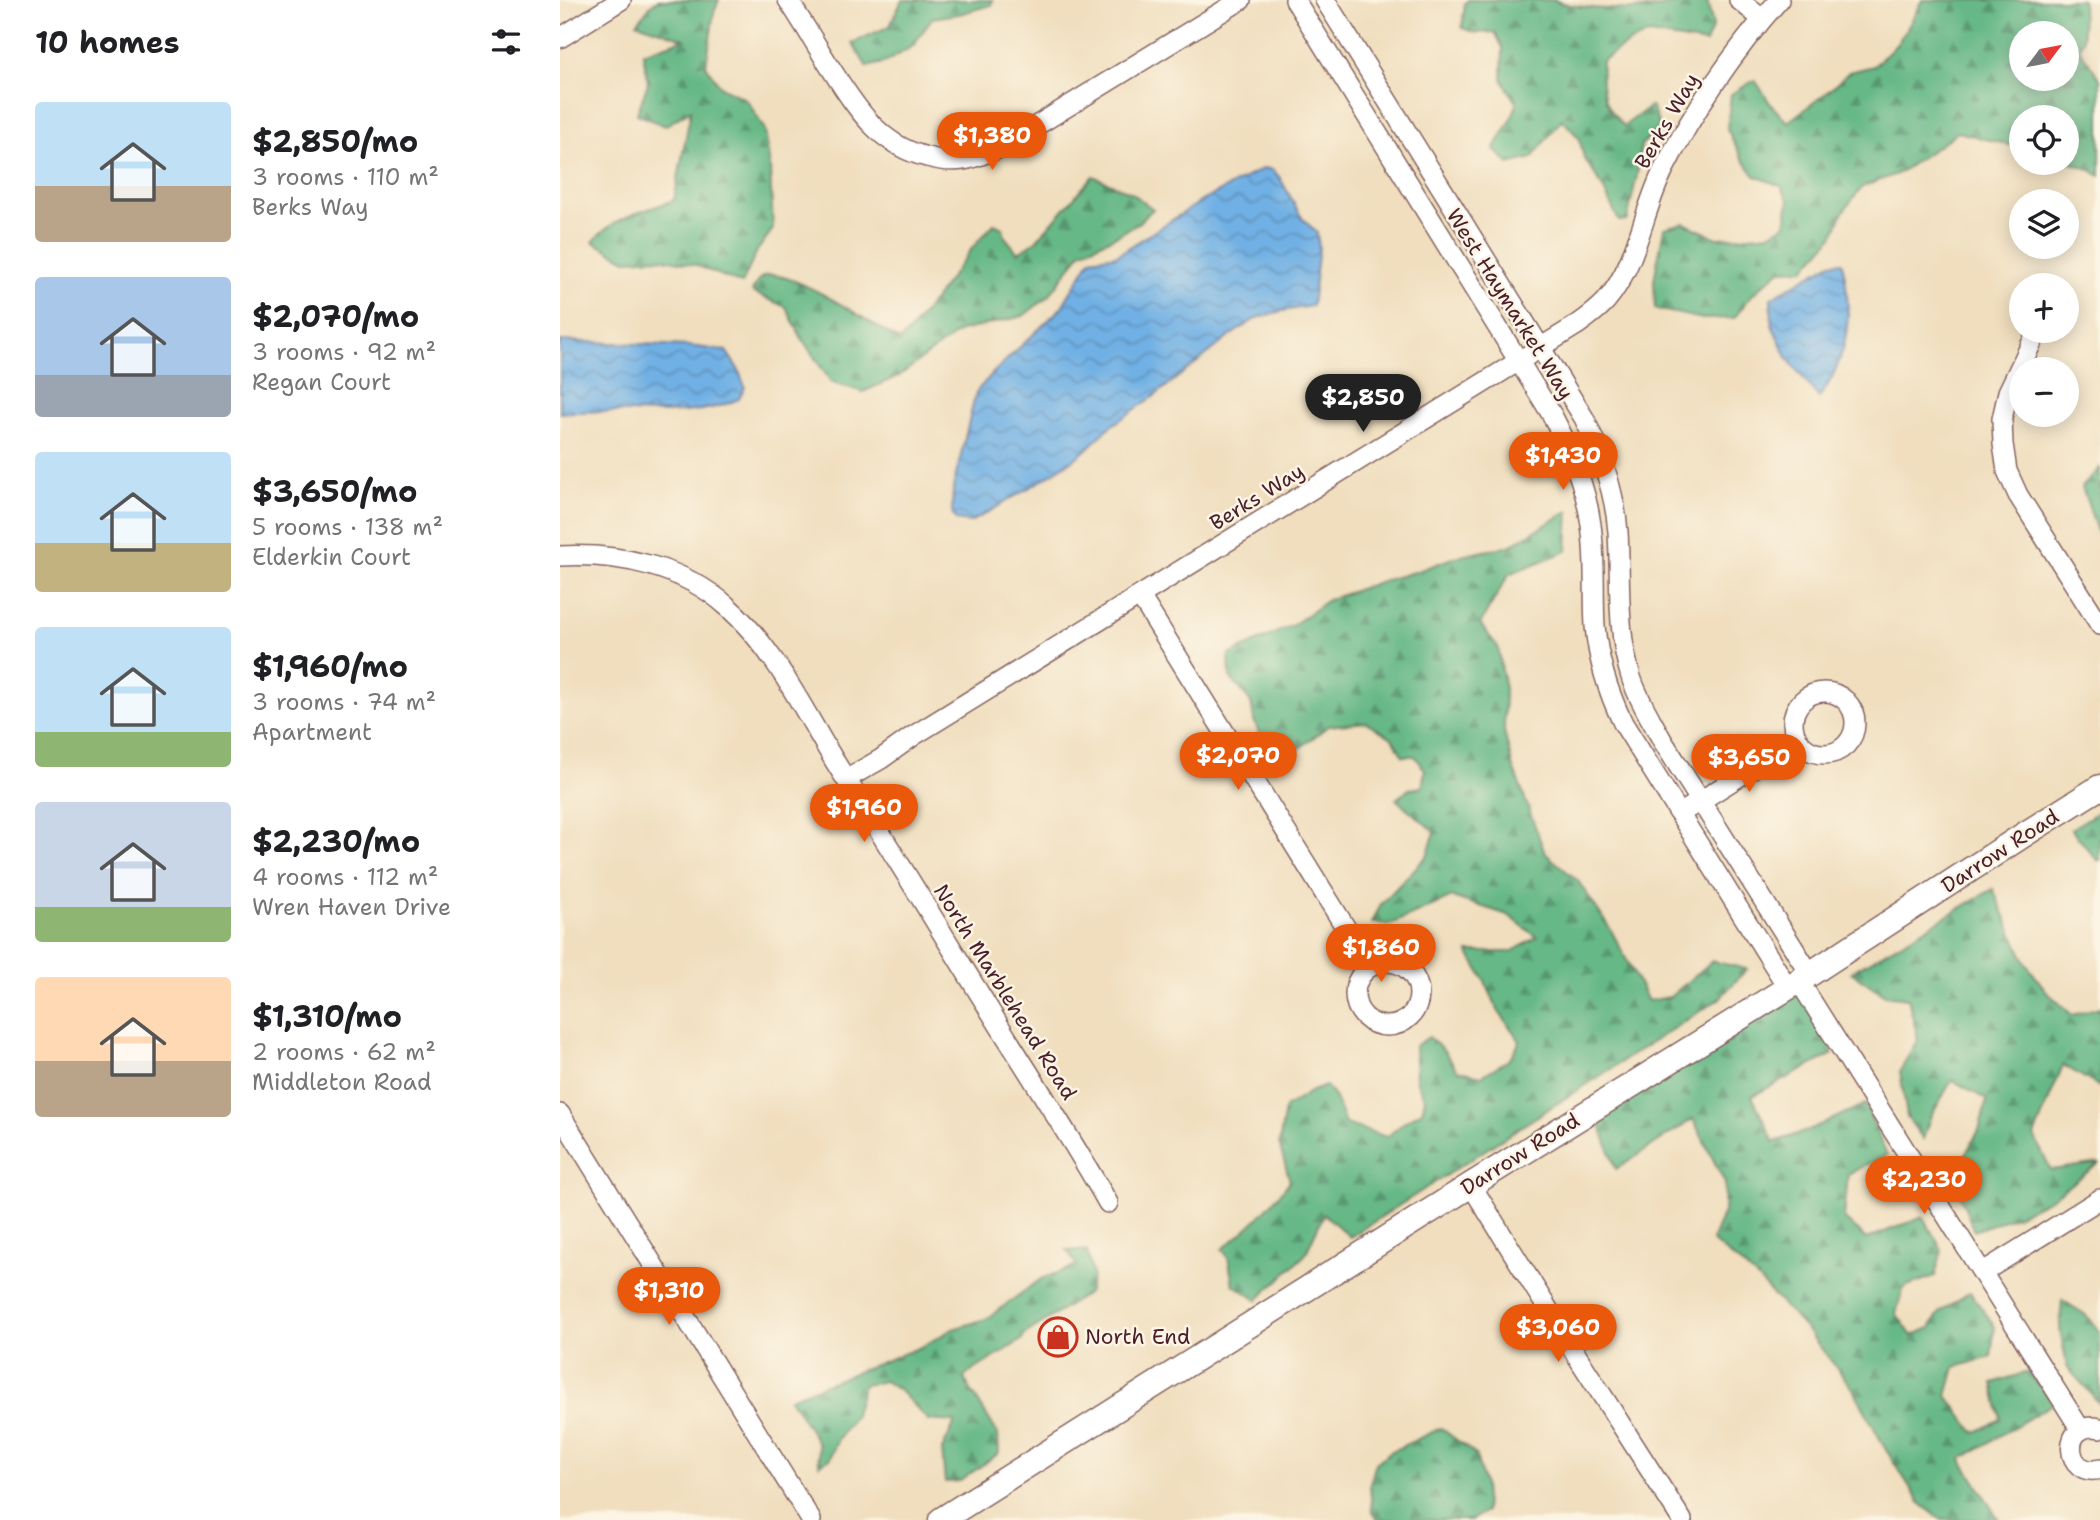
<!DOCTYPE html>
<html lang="en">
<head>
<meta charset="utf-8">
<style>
  :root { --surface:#fff; --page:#f2f2f2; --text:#202124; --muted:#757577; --accent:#ea580c }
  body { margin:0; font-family:"Shantell Sans",sans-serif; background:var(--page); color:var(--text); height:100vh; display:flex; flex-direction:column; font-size:26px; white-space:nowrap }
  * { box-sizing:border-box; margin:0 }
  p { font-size:23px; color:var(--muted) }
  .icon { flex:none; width:38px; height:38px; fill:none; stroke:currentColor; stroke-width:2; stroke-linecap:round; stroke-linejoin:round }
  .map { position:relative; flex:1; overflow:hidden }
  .drawer { display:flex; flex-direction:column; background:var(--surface); width:560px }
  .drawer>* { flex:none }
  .needle { width:46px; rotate:58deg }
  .buttons { position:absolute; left:1449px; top:21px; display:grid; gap:14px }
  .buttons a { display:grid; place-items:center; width:70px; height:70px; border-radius:50%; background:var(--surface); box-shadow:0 4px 18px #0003; font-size:35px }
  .price { position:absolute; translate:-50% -60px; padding:0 16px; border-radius:24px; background:var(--accent); color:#fff; font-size:23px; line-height:46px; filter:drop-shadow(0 2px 4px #0008) }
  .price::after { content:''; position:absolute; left:50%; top:42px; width:21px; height:16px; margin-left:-10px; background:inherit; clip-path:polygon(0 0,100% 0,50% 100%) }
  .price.current { background:#222; color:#fff }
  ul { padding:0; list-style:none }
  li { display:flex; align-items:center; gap:21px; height:175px; padding:0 35px }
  li span { display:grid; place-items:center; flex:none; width:196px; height:140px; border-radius:7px; color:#555 }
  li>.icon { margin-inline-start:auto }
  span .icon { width:84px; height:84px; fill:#fffc; stroke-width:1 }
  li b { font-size:30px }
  h2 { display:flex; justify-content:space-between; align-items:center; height:84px; padding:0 35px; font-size:30px }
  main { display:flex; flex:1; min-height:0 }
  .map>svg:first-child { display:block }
  .forest { fill:url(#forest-firs); stroke:#586c58; stroke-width:2; fill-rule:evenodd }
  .water { fill:url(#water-waves); stroke:#5d6888; stroke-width:2 }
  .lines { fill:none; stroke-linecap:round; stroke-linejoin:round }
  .minor-casing { stroke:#84625e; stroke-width:22 }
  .major-casing { stroke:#84625e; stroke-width:27 }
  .minor { stroke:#fff; stroke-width:19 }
  .major { stroke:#fff; stroke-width:24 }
  .labels { text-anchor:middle; stroke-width:5; stroke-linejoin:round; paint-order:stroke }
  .street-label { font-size:21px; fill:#4a1f2b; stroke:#fcf5e5 }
  .poi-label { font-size:21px; fill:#4a1f2b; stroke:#fcf5e5; text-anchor:start }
</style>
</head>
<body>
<main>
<section class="drawer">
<h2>10 homes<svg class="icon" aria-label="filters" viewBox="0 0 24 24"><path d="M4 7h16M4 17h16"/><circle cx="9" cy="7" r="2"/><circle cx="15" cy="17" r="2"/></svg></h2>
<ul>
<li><span style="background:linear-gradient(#bfe0f5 60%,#b9a48a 0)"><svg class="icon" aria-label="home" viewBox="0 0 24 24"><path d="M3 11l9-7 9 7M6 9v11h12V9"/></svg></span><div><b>$2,850/mo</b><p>3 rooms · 110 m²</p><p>Berks Way</p></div></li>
<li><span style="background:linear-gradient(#a9c7e8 70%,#9aa5b1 0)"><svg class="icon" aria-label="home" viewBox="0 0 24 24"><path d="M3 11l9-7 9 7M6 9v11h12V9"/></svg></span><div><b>$2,070/mo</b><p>3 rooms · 92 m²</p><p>Regan Court</p></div></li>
<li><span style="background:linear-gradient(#bfe0f5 65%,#c2b280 0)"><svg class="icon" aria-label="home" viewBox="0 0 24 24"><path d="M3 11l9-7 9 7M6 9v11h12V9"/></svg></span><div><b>$3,650/mo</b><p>5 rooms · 138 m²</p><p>Elderkin Court</p></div></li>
<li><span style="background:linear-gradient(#bfe0f5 75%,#8fb573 0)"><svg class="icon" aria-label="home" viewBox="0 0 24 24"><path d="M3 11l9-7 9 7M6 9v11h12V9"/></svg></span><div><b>$1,960/mo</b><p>3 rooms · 74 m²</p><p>Apartment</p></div></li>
<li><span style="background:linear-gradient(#c9d6e8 75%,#8fb573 0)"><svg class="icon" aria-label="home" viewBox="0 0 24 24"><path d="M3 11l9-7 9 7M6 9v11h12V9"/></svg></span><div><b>$2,230/mo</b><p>4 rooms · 112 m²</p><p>Wren Haven Drive</p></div></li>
<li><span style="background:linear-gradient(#ffd9b3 60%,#b9a48a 0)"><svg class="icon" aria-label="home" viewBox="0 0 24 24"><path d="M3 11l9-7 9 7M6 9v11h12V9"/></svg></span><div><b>$1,310/mo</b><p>2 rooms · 62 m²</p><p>Middleton Road</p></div></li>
</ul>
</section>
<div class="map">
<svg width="1540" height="1520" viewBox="0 0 1540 1520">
  <defs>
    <pattern id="forest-firs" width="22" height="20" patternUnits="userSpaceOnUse" patternTransform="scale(1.75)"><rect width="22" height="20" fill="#66b886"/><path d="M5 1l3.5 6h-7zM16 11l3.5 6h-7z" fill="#56956e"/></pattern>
    <pattern id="water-waves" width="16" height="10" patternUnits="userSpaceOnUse" patternTransform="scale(1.75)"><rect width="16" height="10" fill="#70b0e4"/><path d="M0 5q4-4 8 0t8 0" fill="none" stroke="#5e8fb9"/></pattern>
  </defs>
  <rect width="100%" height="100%" fill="#fcf5e5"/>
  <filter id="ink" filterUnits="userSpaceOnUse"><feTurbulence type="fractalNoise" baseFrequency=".0143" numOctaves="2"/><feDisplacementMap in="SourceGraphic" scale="14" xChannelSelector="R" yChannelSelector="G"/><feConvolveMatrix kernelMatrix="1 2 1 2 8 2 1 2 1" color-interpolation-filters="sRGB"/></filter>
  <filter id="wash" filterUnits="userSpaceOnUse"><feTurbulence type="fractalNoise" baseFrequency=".00686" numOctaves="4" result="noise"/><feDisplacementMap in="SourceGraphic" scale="28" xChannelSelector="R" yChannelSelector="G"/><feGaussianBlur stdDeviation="1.57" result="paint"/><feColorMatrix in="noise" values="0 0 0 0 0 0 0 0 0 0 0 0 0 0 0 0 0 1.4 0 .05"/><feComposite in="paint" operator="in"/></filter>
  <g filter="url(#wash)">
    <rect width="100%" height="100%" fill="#f0debe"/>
    <g class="forest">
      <path d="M98,0H159L154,12L146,66L161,87L187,100L205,130L210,168L213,229L197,251L182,284L136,265L99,258L66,260L33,242C55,215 84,212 114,200L131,110L105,126L77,114L88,83L83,53L124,39L77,23L91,5Z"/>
      <path d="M342,0H433L431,5L399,14L372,18L353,46L326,62L307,67L292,43L330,26Z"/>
      <path d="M908,0H994C1015,10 1074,11 1098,7C1115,4 1129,0 1147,0L1153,26L1146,43L1089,34L1069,43L1042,61C1040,90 1043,105 1064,126L1091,106L1100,127L1081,145L1077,175L1067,220L1059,221L1041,184L1024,158L1019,138L1002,119L972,158L949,164L934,149L950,122L957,104L942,79L943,48L935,32L916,33L902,28L905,3Z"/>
      <path d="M1362,0H1522L1523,39L1519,48L1540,79V176L1529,169L1507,161V117H1461V148L1398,132L1339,173L1302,187L1283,212L1273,236L1244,269L1220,270L1193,294L1174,318L1143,319L1095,309L1094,280L1104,228L1124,223L1157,238L1179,237L1209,234L1225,225L1229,201L1221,186L1195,176L1182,158L1167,129L1171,94L1195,80L1212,106L1228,122L1270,90L1289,72L1314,66L1336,45L1351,22ZM1507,33V79H1461V33Z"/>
      <path d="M533,176L572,193L593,209L578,223L558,235L521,252L489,296L463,316L400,331L339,376L303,392L271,382L242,339L226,307L192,292C195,286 198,278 205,276C229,267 317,327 340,341C364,316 382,289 402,262C411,248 423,236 434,224L443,228L445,237L458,253L476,241Z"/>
      <path d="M1540,468V540L1522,487Z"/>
      <path d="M1009,511L1007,551L949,574L920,624L938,647L945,689L944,731L952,764L985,853L1018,881L1051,930L1088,1001L1110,997L1152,961L1187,969L1159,999L790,1237L764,1214L745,1255L697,1300L673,1284L668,1257L662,1249C689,1229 710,1207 730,1181L719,1144L725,1108L750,1092L766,1086L775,1098L785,1124L827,1137L843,1123L862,1111L865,1099L856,1080L855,1046L869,1037L885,1052L897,1070L921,1076L950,1059L960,1041L939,1012L925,981L908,952H951L977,937L948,915L892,897L829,925L812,923L821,904L867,856L875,832L836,799L849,789L862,787L865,770L855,756H843L832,738L806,722L768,726L732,754L709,760L694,720L691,702L670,677L669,655L733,625L768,600L822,581L858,571L895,557L949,546Z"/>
      <path d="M1540,811V860H1537L1511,829Z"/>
      <path d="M1433,889L1465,962L1487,992L1512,1015L1540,1007V1087L1503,1065L1474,1136L1491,1170L1540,1163L1492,1198L1458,1215L1414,1231L1393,1176L1419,1130L1427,1100L1392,1080L1370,1118L1363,1139L1347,1117L1340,1071L1358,1039L1348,998L1325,995L1291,972Z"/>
      <path d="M1239,981L1273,1054L1192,1096L1214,1142L1247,1131L1305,1104L1327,1155L1288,1174L1284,1218L1306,1239L1363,1217L1382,1250L1375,1276L1344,1287L1336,1313L1352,1336L1370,1328L1380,1312L1410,1292L1435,1327L1431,1357L1395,1367L1387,1396L1415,1433L1441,1419L1433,1383L1468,1372L1494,1403L1401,1459L1439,1520H1382L1361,1504L1326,1450L1294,1390L1246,1329L1194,1275L1152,1241L1164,1212L1165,1183L1133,1119L1056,1169L1034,1107Z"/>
      <path d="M507,1250L527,1251L533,1275L528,1293L462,1336L463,1339L403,1377L438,1434L439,1453L400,1481L385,1482L382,1450L395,1422L368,1420L342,1393L325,1381L303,1385L295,1415L278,1439L270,1458L259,1465L258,1443L230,1398L361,1347L393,1329L426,1319L481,1279L517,1266Z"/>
      <path d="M1502,1300L1526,1315L1540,1332V1404L1507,1367L1500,1329Z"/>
      <path d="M881,1428L916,1455L924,1485L926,1511L911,1520H818L812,1512L810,1484L816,1463L830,1452Z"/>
    </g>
    <g class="water">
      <path d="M704,168L713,170L720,178L742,218L757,233L759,247L752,306L722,311L697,318L674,333L593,397L551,426L520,455L479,482L420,517L410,522L396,520L392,512L393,488L416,392L434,372L501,308L531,259L557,255L643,200Z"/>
      <path d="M1282,262C1293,313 1290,355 1259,398L1228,359L1212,325L1211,298L1271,263Z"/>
      <path d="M0,341L129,346L166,351L178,369L185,387L179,399C123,424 59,406 0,413Z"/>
    </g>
  </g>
  <g filter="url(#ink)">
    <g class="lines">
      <g class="minor-casing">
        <g id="minor">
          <path d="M228,0C242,21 255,43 268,64C294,104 317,145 367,157C378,160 392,162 404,160C416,158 428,152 440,148L681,0"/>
          <path d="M735,0L992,415C1010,449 1026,486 1031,525C1036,558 1033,592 1035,626C1038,660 1048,692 1063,723L1228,988"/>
          <path d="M765,0L1024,418C1041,453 1055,493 1058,532C1061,580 1056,630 1071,677C1078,699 1091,719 1102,740L1250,974"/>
          <path d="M1179,0L1202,19"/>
          <path d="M0,38L61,0"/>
          <path d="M1476,334L1448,392L1442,419L1443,444L1447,471L1458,495L1540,625"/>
          <path d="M0,556C58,553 123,566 168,607C219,653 247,719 284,776C336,856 385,938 435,1019C473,1080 513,1141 548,1203"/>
          <path d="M580,596L810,967"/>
          <circle cx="1264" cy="723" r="31"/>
          <path d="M286,779L321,759L353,736L1017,325C1027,318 1038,310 1046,301C1078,263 1082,212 1104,169C1135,108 1174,51 1219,0"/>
          <path d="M1129,808L1237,740"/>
          <circle cx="827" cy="994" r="32"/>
          <path d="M1239,981L1521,1430"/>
          <path d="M0,1114L251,1520"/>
          <path d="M911,1185L1017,1356L1122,1520"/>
          <path d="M1423,1272L1540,1199"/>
          <path d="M1540,1428C1500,1419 1504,1479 1540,1469"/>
        </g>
      </g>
      <g class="major-casing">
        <path id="major" d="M381,1520L911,1185L1250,974L1465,834L1540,787"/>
      </g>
      <use href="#minor" class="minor"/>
      <use href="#major" class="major"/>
    </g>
  </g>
  <defs>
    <g id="shop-ring" transform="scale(2.0125)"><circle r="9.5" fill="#fcf5e5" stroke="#c8321e" stroke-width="1.5"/><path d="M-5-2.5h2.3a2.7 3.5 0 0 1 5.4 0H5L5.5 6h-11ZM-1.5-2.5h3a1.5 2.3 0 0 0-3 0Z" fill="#c8321e"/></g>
  </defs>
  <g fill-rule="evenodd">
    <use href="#shop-ring" x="498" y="1337"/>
  </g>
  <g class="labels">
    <g class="street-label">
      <text transform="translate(1107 121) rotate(-60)" y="7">Berks Way</text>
      <text transform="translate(950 304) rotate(58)" y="7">West Haymarket Way</text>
      <text transform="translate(697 497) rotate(-32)" y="7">Berks Way</text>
      <text transform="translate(1440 851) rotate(-33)" y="7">Darrow Road</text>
      <text transform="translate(445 992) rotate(58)" y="7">North Marblehead Road</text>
      <text transform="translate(960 1154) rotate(-32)" y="7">Darrow Road</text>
    </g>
    <g class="poi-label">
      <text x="525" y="1344">North End</text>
    </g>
  </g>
</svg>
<div class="buttons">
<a><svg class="needle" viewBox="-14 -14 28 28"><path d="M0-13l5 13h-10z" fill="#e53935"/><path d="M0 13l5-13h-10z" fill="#757577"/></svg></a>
<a><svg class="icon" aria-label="locate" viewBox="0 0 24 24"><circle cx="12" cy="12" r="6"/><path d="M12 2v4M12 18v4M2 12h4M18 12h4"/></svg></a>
<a><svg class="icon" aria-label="layers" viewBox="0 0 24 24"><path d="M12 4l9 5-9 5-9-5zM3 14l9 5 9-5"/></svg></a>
<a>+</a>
<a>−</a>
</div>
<b class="price" style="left:432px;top:172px">$1,380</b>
<b class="price current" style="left:803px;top:434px">$2,850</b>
<b class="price" style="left:1003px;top:492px">$1,430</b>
<b class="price" style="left:678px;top:792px">$2,070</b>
<b class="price" style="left:1189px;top:794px">$3,650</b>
<b class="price" style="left:304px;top:844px">$1,960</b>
<b class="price" style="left:821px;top:984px">$1,860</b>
<b class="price" style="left:1364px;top:1216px">$2,230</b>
<b class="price" style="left:109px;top:1327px">$1,310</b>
<b class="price" style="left:998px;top:1364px">$3,060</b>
</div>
</main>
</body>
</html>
